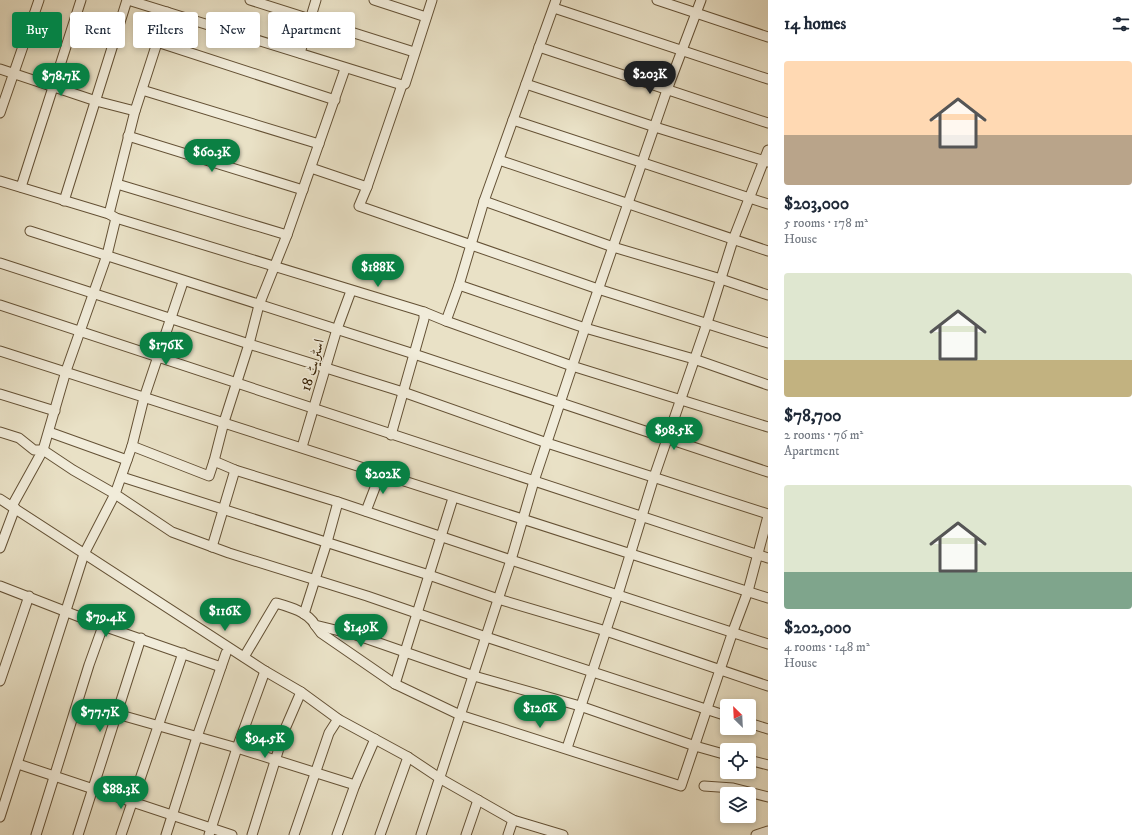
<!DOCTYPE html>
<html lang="en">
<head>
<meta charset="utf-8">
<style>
  :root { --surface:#fff; --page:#f2f2f3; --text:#1f2937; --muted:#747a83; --accent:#0b8043 }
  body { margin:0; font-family:"IM FELL DW Pica",Amiri,serif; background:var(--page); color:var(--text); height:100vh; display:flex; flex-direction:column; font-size:15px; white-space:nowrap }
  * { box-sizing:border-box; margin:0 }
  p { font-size:13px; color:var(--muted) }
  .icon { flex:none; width:22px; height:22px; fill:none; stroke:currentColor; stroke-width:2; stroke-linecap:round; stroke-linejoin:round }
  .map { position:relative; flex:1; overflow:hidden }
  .drawer { display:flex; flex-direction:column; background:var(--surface); width:380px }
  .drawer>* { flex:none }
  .guide { position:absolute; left:12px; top:12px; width:380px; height:36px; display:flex; gap:8px }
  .needle { width:26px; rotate:336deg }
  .fabs { position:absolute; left:720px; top:699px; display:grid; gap:8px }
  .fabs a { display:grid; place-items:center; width:36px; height:36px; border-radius:4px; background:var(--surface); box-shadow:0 2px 6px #0003; font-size:20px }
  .price { position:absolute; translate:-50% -34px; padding:0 9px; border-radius:14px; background:var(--accent); color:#fff; font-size:13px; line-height:26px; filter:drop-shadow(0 1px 2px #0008) }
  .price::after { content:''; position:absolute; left:50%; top:24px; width:12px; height:9px; margin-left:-6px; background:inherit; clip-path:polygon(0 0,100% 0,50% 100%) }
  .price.active { background:#222; color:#fff }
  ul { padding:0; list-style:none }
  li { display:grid; align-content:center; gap:8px; height:212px; padding:0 16px }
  li span { display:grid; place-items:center; height:124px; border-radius:4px; color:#555 }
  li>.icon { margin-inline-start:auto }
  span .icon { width:72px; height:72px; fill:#fffc; stroke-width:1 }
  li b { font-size:17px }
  h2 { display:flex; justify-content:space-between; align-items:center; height:48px; padding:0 16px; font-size:17px }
  .chip { padding:0 14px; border-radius:4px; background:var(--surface); box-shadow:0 2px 6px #0003; font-size:14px; line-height:36px }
  .chip.active { background:var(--accent); color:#fff }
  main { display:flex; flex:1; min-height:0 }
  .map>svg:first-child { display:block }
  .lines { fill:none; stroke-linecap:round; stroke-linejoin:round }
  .minor-casing { stroke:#645135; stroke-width:11 }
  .minor { stroke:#f1ecda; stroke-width:9 }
  .labels { text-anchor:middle; stroke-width:3; stroke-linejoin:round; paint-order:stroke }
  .street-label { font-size:15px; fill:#372105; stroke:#f1ecda }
</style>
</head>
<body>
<main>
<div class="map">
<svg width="768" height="835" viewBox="0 0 768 835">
  <rect width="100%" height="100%" fill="#e9e1c6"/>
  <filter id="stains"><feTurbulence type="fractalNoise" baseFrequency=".005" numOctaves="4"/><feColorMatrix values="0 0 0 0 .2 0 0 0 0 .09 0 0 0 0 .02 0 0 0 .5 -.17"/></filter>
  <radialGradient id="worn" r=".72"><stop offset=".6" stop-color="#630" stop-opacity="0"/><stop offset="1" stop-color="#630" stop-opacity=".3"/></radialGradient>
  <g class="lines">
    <g class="minor-casing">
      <g id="minor">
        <path d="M128,0L402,85L405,84L432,0"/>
        <path d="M250,0L414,52"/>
        <path d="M374,0L426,17"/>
        <path d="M657,0L768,37"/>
        <path d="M554,8L768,79"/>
        <path d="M157,42L335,100"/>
        <path d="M539,47L768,123"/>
        <path d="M300,53L316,0"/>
        <path d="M0,69L96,101L135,111"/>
        <path d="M526,84L655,127L768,162"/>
        <path d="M142,90L319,144"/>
        <path d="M0,113L39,0"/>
        <path d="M513,120L768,204"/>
        <path d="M128,136L303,190"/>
        <path d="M499,160L768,251"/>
        <path d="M311,168L367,187L359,206L598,289L768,343"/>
        <path d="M0,181L109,214L116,218L424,312L446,321L459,285L484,201L556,0"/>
        <path d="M117,184L287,235"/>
        <path d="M21,187L81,0"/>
        <path d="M367,187L402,85"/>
        <path d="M64,201L127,0"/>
        <path d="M484,201L613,247L721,279L768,295"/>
        <path d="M109,214L135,111L167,12"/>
        <path d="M30,231L414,354L768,472"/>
        <path d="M0,263L249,344L403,392L547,443L768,514"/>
        <path d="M183,282L144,398L132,446L115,494L172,532L229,553L367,596L486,637L727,716"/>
        <path d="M459,285L585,328L694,359L768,385"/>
        <path d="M0,305L768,558"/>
        <path d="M446,321L572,366L768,427"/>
        <path d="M0,351L768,598"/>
        <path d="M0,394L55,411"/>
        <path d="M0,432L19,438L34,450H43L73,470L115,494L84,554L0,817"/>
        <path d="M49,432L127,460"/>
        <path d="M391,435L424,319V312"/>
        <path d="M132,446L209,476L214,461L235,470L338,502L511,560L768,644"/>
        <path d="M302,447L337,329L351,291"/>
        <path d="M214,461L224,422L249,344L259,305L287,235L345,69"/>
        <path d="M122,477L429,575L498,599L606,631L768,686"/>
        <path d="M0,499L265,671L301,692L338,719L408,757L441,779L513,820L563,835"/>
        <path d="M12,506L43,450L66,371L107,255L116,218"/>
        <path d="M366,511L381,472"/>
        <path d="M212,547L235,470"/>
        <path d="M0,548L15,508"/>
        <path d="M0,586L103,626L221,667"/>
        <path d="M304,614L327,542L338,502"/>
        <path d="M315,625L321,633L395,684L460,715L681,786L733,631L748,591L768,516"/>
        <path d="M244,657L276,603C290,607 308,612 315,625L356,635L474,676L580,706L695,746L727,755"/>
        <path d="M0,681L29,596"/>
        <path d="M395,684L453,498"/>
        <path d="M117,714L237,748L355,785"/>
        <path d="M749,723L768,729"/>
        <path d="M567,748L618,594L654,477L707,323L733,240L768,150"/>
        <path d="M749,760L768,765"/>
        <path d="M18,764L232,835"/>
        <path d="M704,786L733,788L768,797"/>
        <path d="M36,835L89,665L103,626"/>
        <path d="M78,835L141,638"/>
        <path d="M121,835L183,653"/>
        <path d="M166,835L197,737L226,653"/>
        <path d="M209,835L237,748L265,671"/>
        <path d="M252,835L285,729L301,692"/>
        <path d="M294,835L329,733L338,719"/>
        <path d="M337,835L355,785L375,739"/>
        <path d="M380,835L408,757"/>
        <path d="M421,835L511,560L534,481L585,328L667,90L701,0"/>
        <path d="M466,835L478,800"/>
        <path d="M508,835L513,820"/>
        <path d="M756,835L768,831"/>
      </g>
    </g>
    <use href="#minor" class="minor"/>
  </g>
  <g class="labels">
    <g class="street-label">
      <text transform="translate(312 365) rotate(-74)" y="5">اسٹریٹ 18</text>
    </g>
  </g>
  <rect width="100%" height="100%" filter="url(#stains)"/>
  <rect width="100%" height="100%" fill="url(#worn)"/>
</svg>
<div class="fabs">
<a><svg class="needle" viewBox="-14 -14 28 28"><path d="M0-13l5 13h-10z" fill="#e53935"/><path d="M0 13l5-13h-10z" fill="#747a83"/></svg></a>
<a><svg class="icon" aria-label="locate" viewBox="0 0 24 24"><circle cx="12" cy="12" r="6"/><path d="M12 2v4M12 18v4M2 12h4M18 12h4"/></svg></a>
<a><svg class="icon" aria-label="layers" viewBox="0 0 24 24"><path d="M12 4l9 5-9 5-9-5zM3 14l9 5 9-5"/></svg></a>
</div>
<b class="price active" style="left:650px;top:95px">$203K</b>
<b class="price" style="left:61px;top:97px">$78.7K</b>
<b class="price" style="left:212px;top:173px">$60.3K</b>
<b class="price" style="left:378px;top:288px">$188K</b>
<b class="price" style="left:166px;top:366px">$176K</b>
<b class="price" style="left:674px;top:451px">$98.5K</b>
<b class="price" style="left:383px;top:495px">$202K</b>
<b class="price" style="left:225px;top:632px">$116K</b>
<b class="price" style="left:106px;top:638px">$79.4K</b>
<b class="price" style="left:361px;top:648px">$149K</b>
<b class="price" style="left:540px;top:729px">$126K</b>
<b class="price" style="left:100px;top:733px">$77.7K</b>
<b class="price" style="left:265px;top:759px">$94.5K</b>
<b class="price" style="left:121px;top:810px">$88.3K</b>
<div class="guide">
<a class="chip active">Buy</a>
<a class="chip">Rent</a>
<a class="chip">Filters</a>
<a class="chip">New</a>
<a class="chip">Apartment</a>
</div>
</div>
<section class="drawer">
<h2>14 homes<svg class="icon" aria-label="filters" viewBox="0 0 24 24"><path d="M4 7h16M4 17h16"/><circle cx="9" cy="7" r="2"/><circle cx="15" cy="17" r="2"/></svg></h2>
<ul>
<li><span style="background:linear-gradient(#ffd9b3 60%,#b9a48a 0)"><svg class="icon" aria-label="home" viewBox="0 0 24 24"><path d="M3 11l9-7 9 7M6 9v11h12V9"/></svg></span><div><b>$203,000</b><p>5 rooms · 178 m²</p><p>House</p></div></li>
<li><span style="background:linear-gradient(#dfe7d0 70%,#c2b280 0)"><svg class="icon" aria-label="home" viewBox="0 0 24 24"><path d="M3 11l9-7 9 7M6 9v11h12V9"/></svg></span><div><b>$78,700</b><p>2 rooms · 76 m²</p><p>Apartment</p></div></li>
<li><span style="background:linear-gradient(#dfe7d0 70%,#7fa58c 0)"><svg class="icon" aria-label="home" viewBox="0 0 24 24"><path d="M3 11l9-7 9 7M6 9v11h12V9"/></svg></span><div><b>$202,000</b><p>4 rooms · 148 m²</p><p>House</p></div></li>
</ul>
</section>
</main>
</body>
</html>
